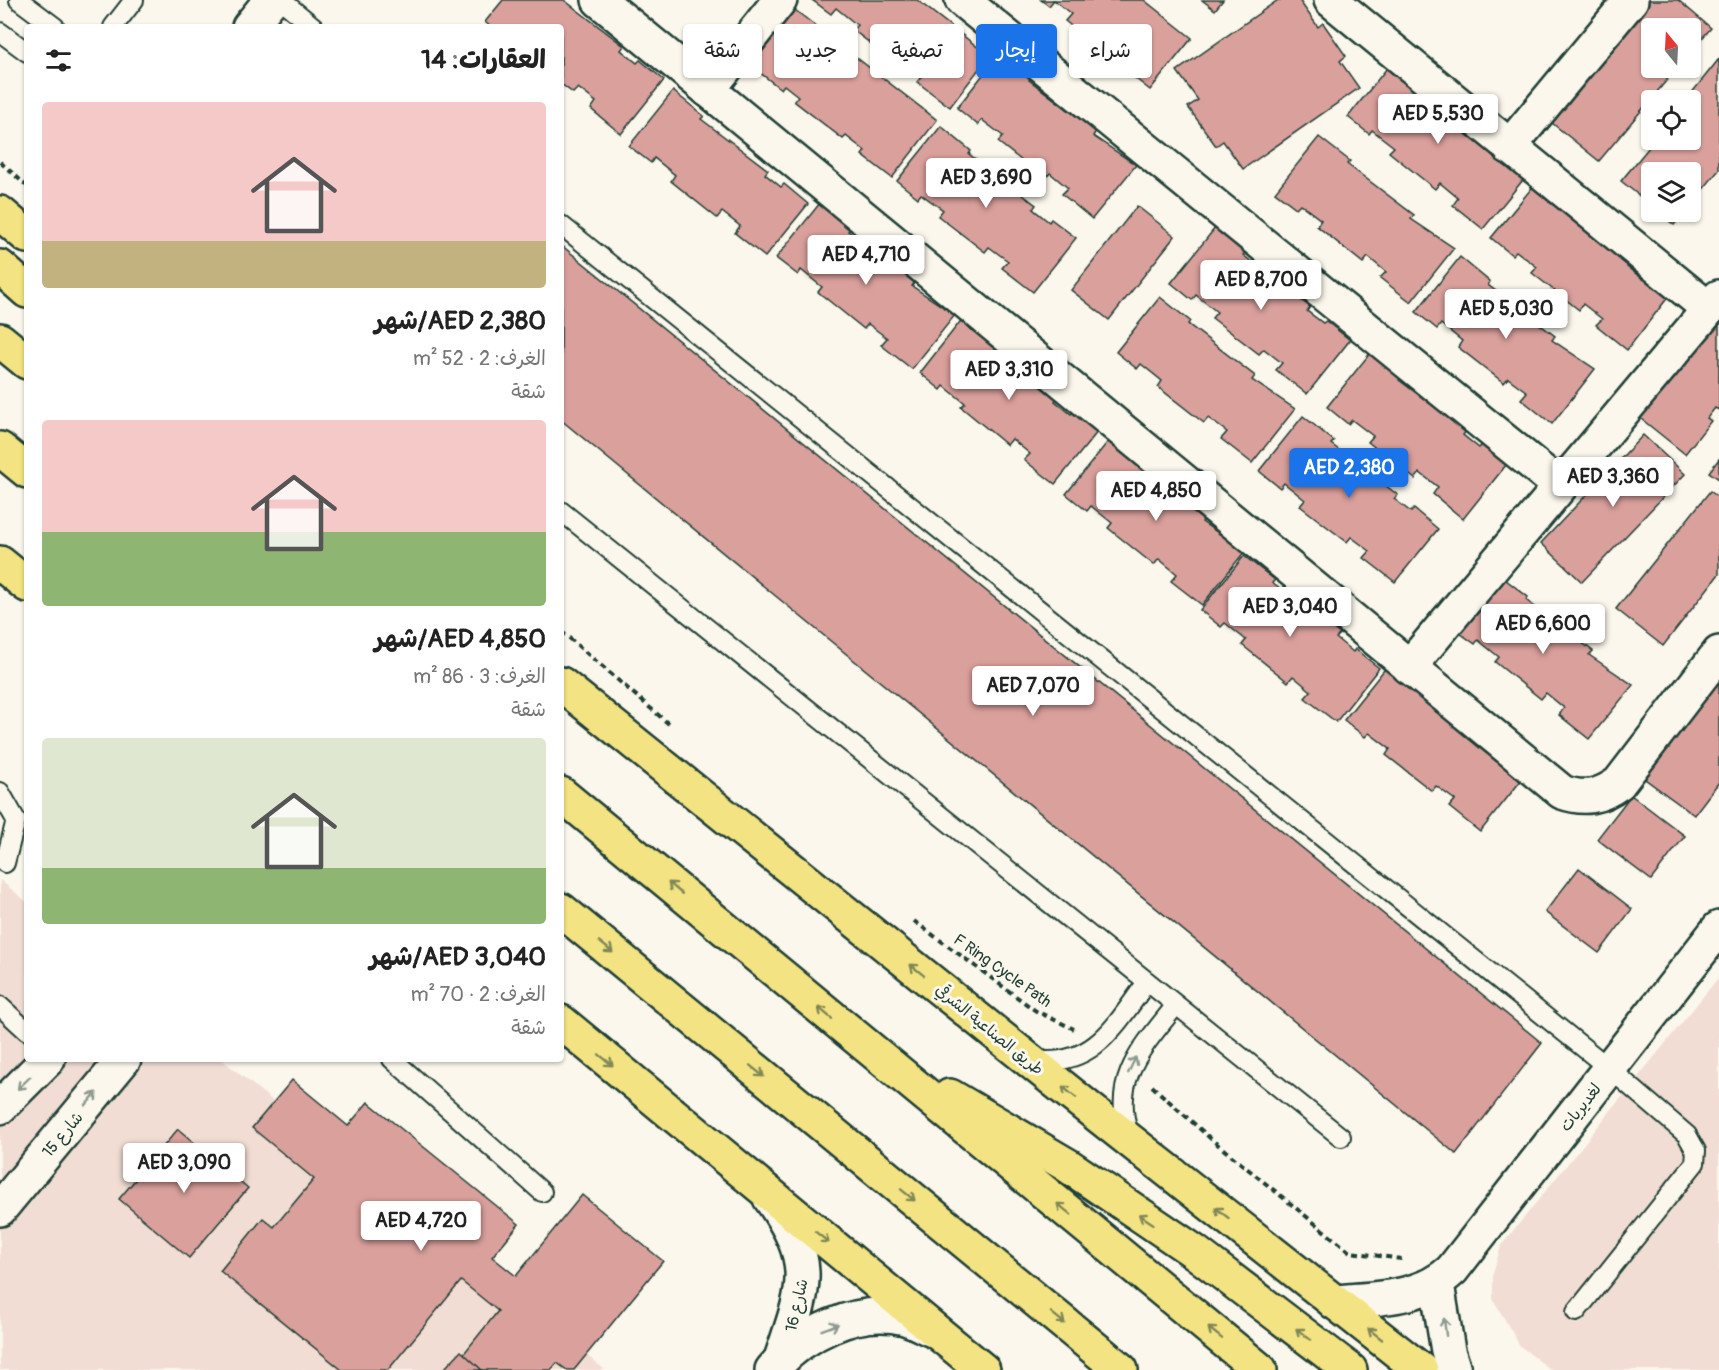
<!DOCTYPE html>
<html lang="ar">
<head>
<meta charset="utf-8">
<style>
  :root { --surface:#fff; --page:#f2f2f2; --text:#222; --muted:#767676; --accent:#1a73e8 }
  body { margin:0; font-family:Pangolin,"Playpen Sans Arabic",sans-serif; background:var(--page); color:var(--text); direction:rtl; height:100vh; display:flex; flex-direction:column; font-size:22px; white-space:nowrap }
  * { box-sizing:border-box; margin:0 }
  p { font-size:20px; color:var(--muted) }
  .icon { flex:none; width:33px; height:33px; fill:none; stroke:currentColor; stroke-width:2; stroke-linecap:round; stroke-linejoin:round }
  .map { position:relative; flex:1; overflow:hidden; direction:ltr }
  .drawer { position:absolute; left:24px; top:24px; width:540px; height:1038px; display:flex; flex-direction:column; background:var(--surface); border-radius:6px; box-shadow:0 2px 4px #0004; direction:rtl }
  .drawer>* { flex:none }
  .top-card { position:absolute; left:582px; top:24px; width:570px; height:54px; direction:rtl; display:flex; gap:12px }
  .needle { width:39px; rotate:342deg }
  .tools { position:absolute; left:1641px; top:18px; display:grid; gap:12px }
  .tools a { display:grid; place-items:center; width:60px; height:60px; border-radius:6px; background:var(--surface); box-shadow:0 2px 4px #0004; font-size:30px }
  .price { position:absolute; translate:-50% -51px; padding:0 14px; border-radius:6px; background:#fff; color:#222; font-size:20px; line-height:39px; filter:drop-shadow(0 2px 3px #0008) }
  .price::after { content:''; position:absolute; left:50%; top:36px; width:18px; height:14px; margin-left:-9px; background:inherit; clip-path:polygon(0 0,100% 0,50% 100%) }
  .price.selected { background:var(--accent); color:#fff }
  ul { padding:0; list-style:none }
  li { display:grid; align-content:center; gap:12px; height:318px; padding:0 18px }
  li span { display:grid; place-items:center; height:186px; border-radius:6px; color:#555 }
  li>.icon { margin-inline-start:auto }
  span .icon { width:108px; height:108px; fill:#fffc; stroke-width:1 }
  li b { font-size:26px }
  h2 { display:flex; justify-content:space-between; align-items:center; height:72px; padding:0 18px; font-size:26px }
  .pill { padding:0 21px; border-radius:6px; background:var(--surface); box-shadow:0 2px 4px #0004; font-size:21px; line-height:54px }
  .pill.selected { background:var(--accent); color:#fff }
  .map>svg:first-child { display:block }
  .built { fill:#f1ddd4 }
  .building { fill:#daa09c; stroke:#1f3d34; stroke-width:1.5 }
  .lines { fill:none; stroke-linecap:round; stroke-linejoin:round }
  .service-casing { stroke:#1f3d34; stroke-width:22 }
  .minor-casing { stroke:#1f3d34; stroke-width:38 }
  .primary-casing { stroke:#1f3d34; stroke-width:38 }
  .trunk-casing { stroke:#1f3d34; stroke-width:38 }
  .path { stroke:#1f3d34; stroke-width:4; stroke-dasharray:6 4.5; stroke-linecap:butt }
  .service { stroke:#fbf7ec; stroke-width:18 }
  .minor { stroke:#fbf7ec; stroke-width:33 }
  .primary { stroke:#f4e382; stroke-width:33 }
  .trunk { stroke:#f4e382; stroke-width:33 }
  .oneway { stroke:#7f8857 }
  .oneway2 { stroke:#8d9a90 }
  .labels { text-anchor:middle; stroke-width:6; stroke-linejoin:round; paint-order:stroke }
  .street-label { font-size:16px; fill:#1f3d34; stroke:#fbf7ec }
</style>
</head>
<body>
<div class="map">
<svg width="1719" height="1370" viewBox="0 0 1719 1370">
  <rect width="100%" height="100%" fill="#fbf7ec"/>
  <filter id="ink" filterUnits="userSpaceOnUse"><feTurbulence type="fractalNoise" baseFrequency=".0167" numOctaves="2"/><feDisplacementMap in="SourceGraphic" scale="12" xChannelSelector="R" yChannelSelector="G"/><feConvolveMatrix kernelMatrix="1 2 1 2 8 2 1 2 1" color-interpolation-filters="sRGB"/></filter>
  <g filter="url(#ink)">
    <g class="built">
      <path d="M0,880L27,902V1059H221L605,1370H0Z"/>
      <path d="M1719,977V1370H1551L1520,1346L1493,1299V1273L1501,1246Z"/>
    </g>
    <g class="building">
      <path d="M503,0H564L624,46L621,50L637,63L640,60L664,80L621,134L591,109L596,102L578,88L573,93L561,84V27H491L485,22Z"/>
      <path d="M812,0H917L989,56L950,107L917,82L923,75L900,57L896,63L853,30L857,25L836,8L831,14Z"/>
      <path d="M1041,0H1054L1049,6Z"/>
      <path d="M1054,0H1144L1192,38L1150,90L1122,68L1128,61L1110,46L1105,53L1065,21L1071,14Z"/>
      <path d="M1202,0H1223L1215,10Z"/>
      <path d="M1278,0H1299L1318,27L1323,23L1346,56L1340,61L1359,88L1243,169L1223,141L1216,146L1188,107L1198,100L1177,71Z"/>
      <path d="M1647,0H1678L1711,28L1690,52V28H1652V68H1677L1599,161L1547,119Z"/>
      <path d="M795,10L937,120L892,178L862,155L865,151L846,136L843,139L794,101L798,96L784,85L781,89L751,66Z"/>
      <path d="M1000,53L1032,77L1029,80L1096,131L1093,136L1136,165L1092,219L1062,194L1068,188L1050,173L1045,179L998,142L1003,136L982,120L978,125L957,108Z"/>
      <path d="M1719,59V170L1690,205V172H1652V206L1621,181L1655,140H1690V100H1686Z"/>
      <path d="M1391,63L1527,175L1483,229L1453,205L1458,198L1440,183L1435,189L1389,152L1394,147L1372,130L1369,134L1348,117Z"/>
      <path d="M673,91L704,116L701,119L768,170L765,174L781,187L784,184L808,204L765,257L735,233L740,226L722,212L717,218L671,181L675,175L654,158L651,163L629,146Z"/>
      <path d="M941,126L971,151L969,154L1036,205L1033,209L1049,222L1051,219L1076,238L1033,292L1002,268L1008,261L989,247L985,252L938,216L943,210L921,194L918,198L897,181Z"/>
      <path d="M1319,137L1350,161L1347,164L1414,215L1411,219L1454,248L1411,302L1380,278L1386,272L1368,257L1363,263L1317,226L1321,220L1300,204L1296,208L1275,192Z"/>
      <path d="M1535,184L1565,208L1563,211L1630,262L1627,267L1643,279L1645,276L1669,296L1627,350L1596,325L1602,319L1583,304L1579,310L1532,273L1537,267L1516,251L1512,255L1491,238Z"/>
      <path d="M820,203L851,228L848,231L915,282L912,286L955,315L912,369L881,345L887,338L868,324L864,329L818,292L822,287L801,270L798,275L776,258Z"/>
      <path d="M1137,206L1175,236L1109,320L1071,290Z"/>
      <path d="M1658,212H1685L1674,225Z"/>
      <path d="M1215,228L1246,252L1243,255L1310,307L1307,311L1323,323L1326,321L1350,340L1307,394L1276,370L1282,363L1264,349L1259,354L1212,318L1217,312L1196,295L1192,300L1171,283Z"/>
      <path d="M561,245L1542,1043L1456,1154L561,420Z"/>
      <path d="M1460,257L1490,282L1488,285L1555,336L1552,340L1595,369L1552,424L1521,399L1527,392L1508,378L1504,383L1458,347L1462,341L1441,324L1437,329L1416,312Z"/>
      <path d="M1160,297L1190,321L1188,324L1255,376L1252,380L1295,409L1252,463L1221,439L1227,432L1208,418L1204,423L1158,387L1162,381L1141,364L1137,369L1116,352Z"/>
      <path d="M963,318L994,343L992,346L1058,397L1055,401L1071,414L1074,411L1098,431L1055,484L1024,460L1030,454L1012,439L1007,445L961,407L965,403L944,386L941,390L920,373Z"/>
      <path d="M1719,324V410L1715,408L1707,418L1711,421L1685,454L1635,414L1656,388L1662,393L1676,376L1671,371L1700,335L1706,340Z"/>
      <path d="M1371,352L1402,377L1399,380L1466,431L1463,435L1479,448L1482,445L1506,465L1463,519L1433,494L1438,487L1420,473L1415,479L1368,442L1373,436L1352,420L1348,424L1327,407Z"/>
      <path d="M1303,416L1334,441L1331,444L1398,495L1394,499L1411,512L1414,509L1438,529L1395,582L1364,558L1370,551L1351,537L1347,542L1300,506L1305,500L1284,483L1280,488L1259,471Z"/>
      <path d="M1643,435L1685,474L1582,582L1541,543Z"/>
      <path d="M1110,439L1141,464L1139,467L1205,517L1202,522L1245,551L1202,605L1171,581L1177,574L1159,559L1154,565L1108,528L1112,523L1091,506L1087,511L1066,494Z"/>
      <path d="M1719,459V479L1709,472Z"/>
      <path d="M1710,491L1719,498V574L1663,646L1616,609Z"/>
      <path d="M1244,556L1275,580L1272,583L1340,634L1336,638L1353,652L1355,649L1379,668L1336,722L1305,698L1311,691L1293,676L1288,682L1242,645L1246,640L1225,623L1221,627L1200,610Z"/>
      <path d="M1497,573L1528,597L1526,600L1593,651L1589,655L1633,685L1589,739L1559,715L1564,708L1546,693L1541,699L1495,662L1499,657L1478,640L1475,644L1453,628Z"/>
      <path d="M1388,665L1483,744L1480,748L1496,761L1499,758L1523,778L1480,832L1449,807L1455,800L1436,786L1432,791L1386,755L1390,749L1369,733L1365,737L1344,720Z"/>
      <path d="M1719,678V782L1694,815L1645,779Z"/>
      <path d="M1631,795L1685,836L1651,880L1597,839Z"/>
      <path d="M1579,868L1632,909L1599,953L1545,912Z"/>
      <path d="M292,1080L348,1126L368,1102L519,1224L492,1257L516,1276L582,1195L663,1261L574,1370H567L557,1363L551,1370H478L461,1357L498,1311L461,1281L388,1370H342L220,1271L263,1218L274,1227L314,1179L252,1128Z"/>
      <path d="M178,1129L248,1188L189,1258L119,1199Z"/>
      <path d="M461,1351L482,1370H443Z"/>
    </g>
    <g class="lines">
      <g class="service-casing">
        <g id="service">
          <path d="M19,0L55,27"/>
          <path d="M281,0L314,27"/>
          <path d="M113,27L134,0"/>
          <path d="M0,32L27,52"/>
          <path d="M561,225L1610,1069L1687,1135L1696,1151L1695,1163L1576,1312"/>
          <path d="M561,511L1341,1137"/>
          <path d="M0,792L16,820L5,863"/>
          <path d="M0,1006L27,1031"/>
          <path d="M392,1059L542,1192"/>
          <path d="M1034,1060C1094,1068 1116,1024 1147,982"/>
          <path d="M1130,1137C1109,1080 1143,1047 1176,1005"/>
        </g>
      </g>
      <g class="minor-casing">
        <g id="minor">
          <path d="M599,0L1562,792C1584,800 1600,797 1619,783L1719,653"/>
          <path d="M962,0L1560,486"/>
          <path d="M1331,0L1709,309"/>
          <path d="M249,27L271,0"/>
          <path d="M708,90L780,0"/>
          <path d="M1509,147L1631,0"/>
          <path d="M1409,667L1719,297"/>
          <path d="M0,1107L48,1059"/>
          <path d="M770,1198C817,1264 805,1287 781,1359"/>
          <path d="M0,1209L124,1059"/>
          <path d="M1437,1284L1448,1351L1454,1370"/>
          <path d="M1334,1302C1375,1298 1420,1300 1452,1270L1719,928"/>
          <path d="M772,1370C802,1334 856,1306 905,1318C915,1321 925,1327 935,1331"/>
        </g>
      </g>
      <g class="primary-casing">
        <g id="primary">
          <path d="M0,213L27,236"/>
          <path d="M0,563L27,585"/>
          <path d="M561,684L1091,1110L1421,1370"/>
          <path d="M561,1022L983,1370"/>
        </g>
      </g>
      <g class="trunk-casing">
        <g id="trunk">
          <path d="M0,267L27,291"/>
          <path d="M0,340L27,362"/>
          <path d="M0,449L27,471"/>
          <path d="M561,794L1260,1370"/>
          <path d="M561,910L1121,1370"/>
          <path d="M950,1096L1067,1165L1195,1252L1350,1370"/>
        </g>
      </g>
      <g class="path">
        <path d="M0,162L27,186"/>
        <path d="M561,631L670,725"/>
        <path d="M914,921L1036,1011L1074,1029"/>
        <path d="M1152,1086L1211,1139L1350,1252L1402,1259"/>
      </g>
      <use href="#service" class="service"/>
      <use href="#minor" class="minor"/>
      <use href="#primary" class="primary"/>
      <use href="#trunk" class="trunk"/>
    </g>
    <defs><path id="oneway-shaft" d="M-6 0H5M1.5-3L5.5 0L1.5 3" fill="none" stroke-width="1.6" stroke-linecap="round" stroke-linejoin="round" transform="scale(1.5)"/></defs>
    <g class="oneway">
      <use href="#oneway-shaft" transform="translate(675 888) rotate(-140)"/>
      <use href="#oneway-shaft" transform="translate(606 947) rotate(39)"/>
      <use href="#oneway-shaft" transform="translate(917 970) rotate(-141)"/>
      <use href="#oneway-shaft" transform="translate(825 1013) rotate(-140)"/>
      <use href="#oneway-shaft" transform="translate(606 1060) rotate(39)"/>
      <use href="#oneway-shaft" transform="translate(757 1071) rotate(39)"/>
      <use href="#oneway-shaft" transform="translate(1069 1092) rotate(-141)"/>
      <use href="#oneway-shaft" transform="translate(908 1195) rotate(39)"/>
      <use href="#oneway-shaft" transform="translate(1064 1209) rotate(-141)"/>
      <use href="#oneway-shaft" transform="translate(1222 1213) rotate(-142)"/>
      <use href="#oneway-shaft" transform="translate(1146 1219) rotate(-146)"/>
      <use href="#oneway-shaft" transform="translate(822 1237) rotate(39)"/>
      <use href="#oneway-shaft" transform="translate(1058 1318) rotate(39)"/>
      <use href="#oneway-shaft" transform="translate(1215 1333) rotate(-141)"/>
      <use href="#oneway-shaft" transform="translate(1303 1334) rotate(-142)"/>
      <use href="#oneway-shaft" transform="translate(1375 1334) rotate(-142)"/>
    </g>
    <g class="oneway2">
      <use href="#oneway-shaft" transform="translate(1132 1065) rotate(-65)"/>
      <use href="#oneway-shaft" transform="translate(24 1083) rotate(136)"/>
      <use href="#oneway-shaft" transform="translate(91 1099) rotate(-50)"/>
      <use href="#oneway-shaft" transform="translate(830 1327) rotate(-21)"/>
      <use href="#oneway-shaft" transform="translate(1445 1327) rotate(-97)"/>
    </g>
  </g>
  <g class="labels">
    <g class="street-label">
      <text transform="translate(1003 970) rotate(35)" y="6">F Ring Cycle Path</text>
      <text transform="translate(990 1029) rotate(39)" y="6">طريق الصناعية الشرقي</text>
      <text transform="translate(1580 1107) rotate(-52)" y="6">لغديريات</text>
      <text transform="translate(62 1134) rotate(-50)" y="6">شارع 15</text>
      <text transform="translate(796 1305) rotate(-77)" y="6">شارع 16</text>
    </g>
  </g>
</svg>
<div class="tools">
<a><svg class="needle" viewBox="-14 -14 28 28"><path d="M0-13l5 13h-10z" fill="#e53935"/><path d="M0 13l5-13h-10z" fill="#767676"/></svg></a>
<a><svg class="icon" aria-label="locate" viewBox="0 0 24 24"><circle cx="12" cy="12" r="6"/><path d="M12 2v4M12 18v4M2 12h4M18 12h4"/></svg></a>
<a><svg class="icon" aria-label="layers" viewBox="0 0 24 24"><path d="M12 4l9 5-9 5-9-5zM3 14l9 5 9-5"/></svg></a>
</div>
<b class="price" style="left:1438px;top:145px">AED 5,530</b>
<b class="price" style="left:986px;top:209px">AED 3,690</b>
<b class="price" style="left:866px;top:286px">AED 4,710</b>
<b class="price" style="left:1261px;top:311px">AED 8,700</b>
<b class="price" style="left:1506px;top:340px">AED 5,030</b>
<b class="price" style="left:1009px;top:401px">AED 3,310</b>
<b class="price selected" style="left:1349px;top:499px">AED 2,380</b>
<b class="price" style="left:1613px;top:508px">AED 3,360</b>
<b class="price" style="left:1156px;top:522px">AED 4,850</b>
<b class="price" style="left:1290px;top:638px">AED 3,040</b>
<b class="price" style="left:1543px;top:655px">AED 6,600</b>
<b class="price" style="left:1033px;top:717px">AED 7,070</b>
<b class="price" style="left:184px;top:1194px">AED 3,090</b>
<b class="price" style="left:421px;top:1252px">AED 4,720</b>
<div class="top-card">
<a class="pill">شراء</a>
<a class="pill selected">إيجار</a>
<a class="pill">تصفية</a>
<a class="pill">جديد</a>
<a class="pill">شقة</a>
</div>
<section class="drawer">
<h2>العقارات: 14<svg class="icon" aria-label="filters" viewBox="0 0 24 24"><path d="M4 7h16M4 17h16"/><circle cx="9" cy="7" r="2"/><circle cx="15" cy="17" r="2"/></svg></h2>
<ul>
<li><span style="background:linear-gradient(#f6c9c9 75%,#c2b280 0)"><svg class="icon" aria-label="home" viewBox="0 0 24 24"><path d="M3 11l9-7 9 7M6 9v11h12V9"/></svg></span><div><b>AED 2,380/شهر</b><p>الغرف: 2 · 52 m²</p><p>شقة</p></div></li>
<li><span style="background:linear-gradient(#f6c9c9 60%,#8fb573 0)"><svg class="icon" aria-label="home" viewBox="0 0 24 24"><path d="M3 11l9-7 9 7M6 9v11h12V9"/></svg></span><div><b>AED 4,850/شهر</b><p>الغرف: 3 · 86 m²</p><p>شقة</p></div></li>
<li><span style="background:linear-gradient(#dfe7d0 70%,#8fb573 0)"><svg class="icon" aria-label="home" viewBox="0 0 24 24"><path d="M3 11l9-7 9 7M6 9v11h12V9"/></svg></span><div><b>AED 3,040/شهر</b><p>الغرف: 2 · 70 m²</p><p>شقة</p></div></li>
</ul>
</section>
</div>
</body>
</html>
